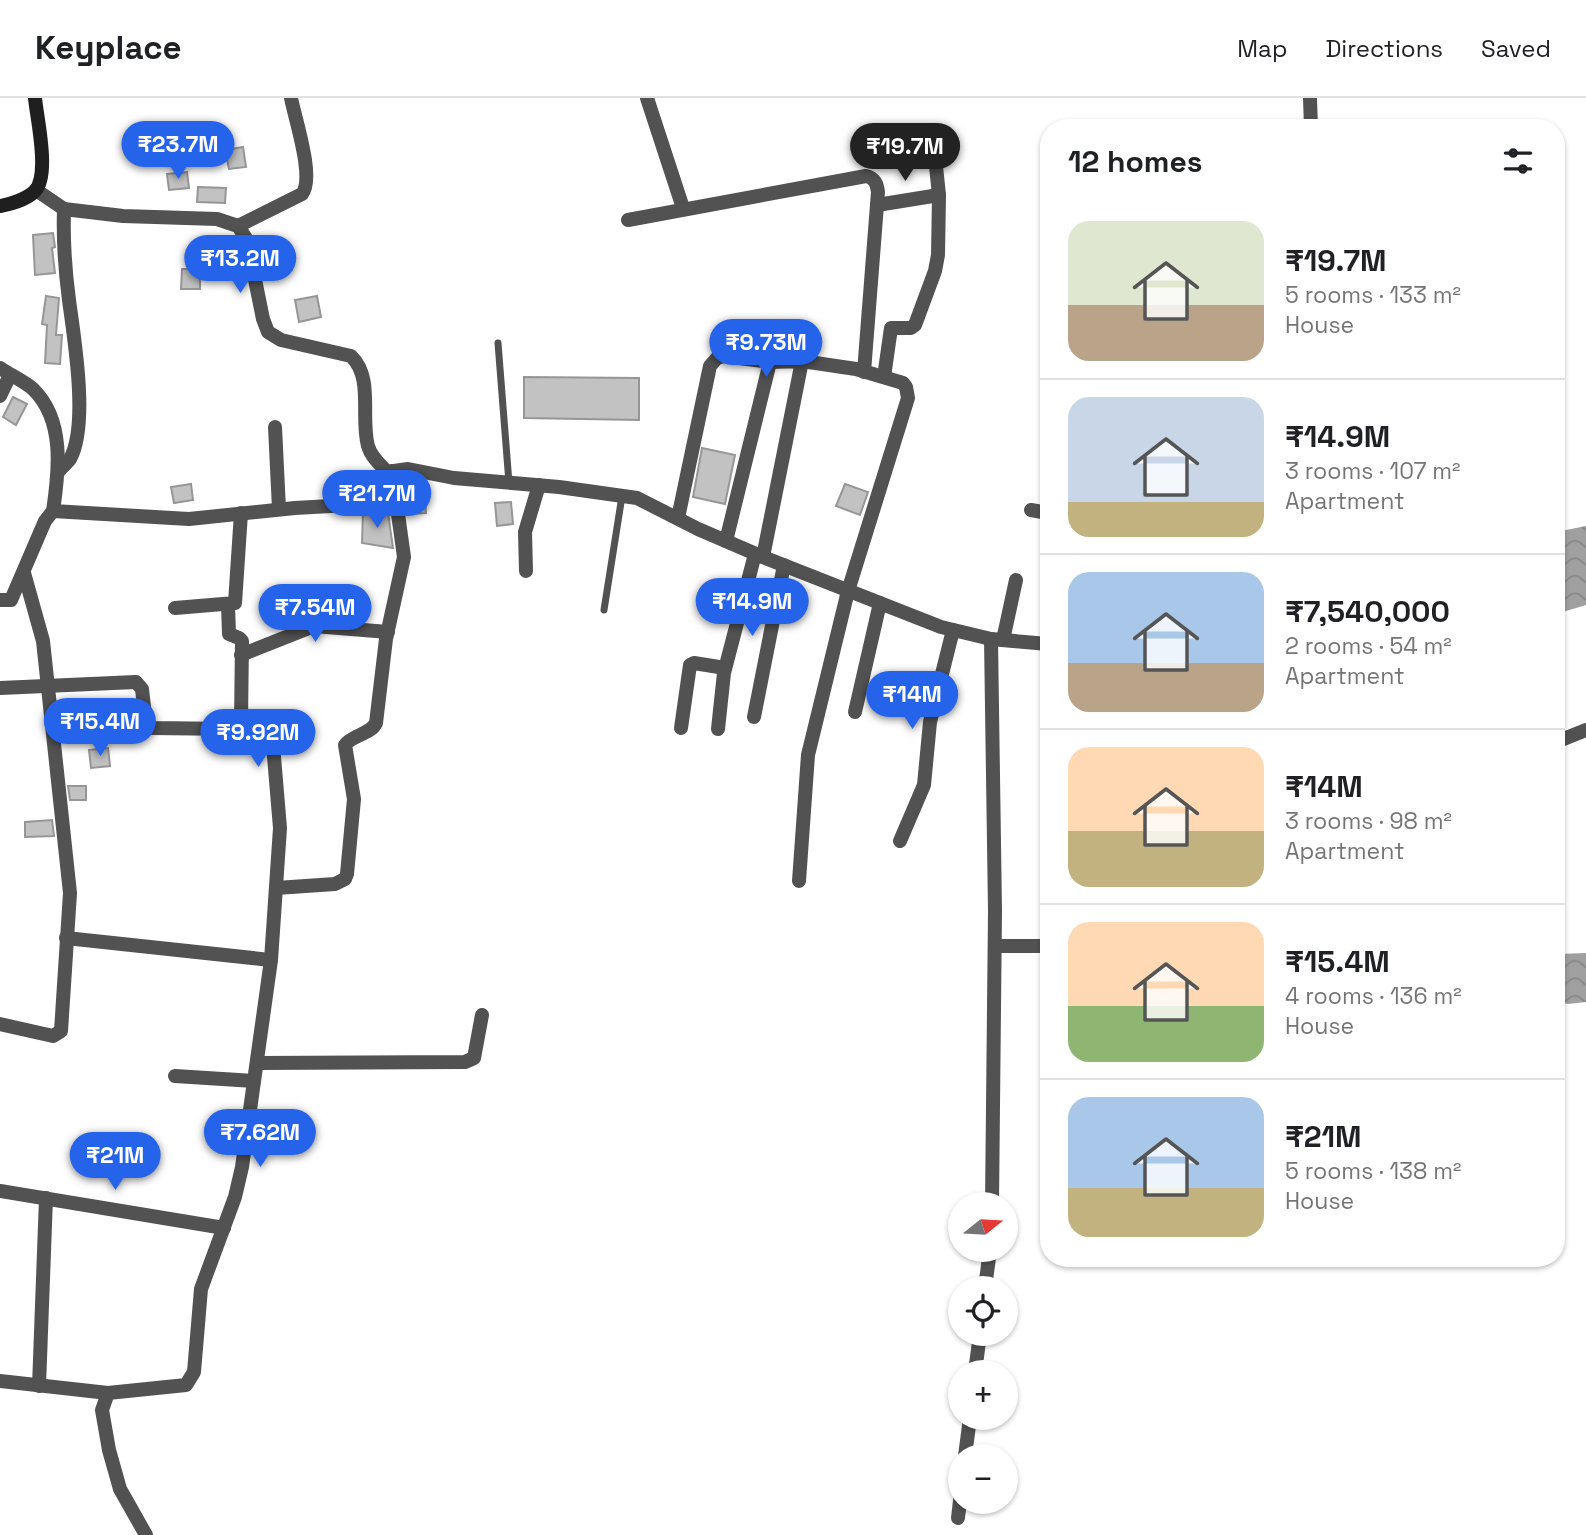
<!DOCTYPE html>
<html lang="en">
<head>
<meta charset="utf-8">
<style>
  :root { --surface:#fff; --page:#f6f6f6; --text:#202124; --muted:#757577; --line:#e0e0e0; --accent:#2563eb }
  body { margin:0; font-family:"Space Grotesk",sans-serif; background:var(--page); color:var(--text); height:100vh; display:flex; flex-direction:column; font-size:26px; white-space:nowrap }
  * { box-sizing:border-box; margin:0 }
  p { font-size:23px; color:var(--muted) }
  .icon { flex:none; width:38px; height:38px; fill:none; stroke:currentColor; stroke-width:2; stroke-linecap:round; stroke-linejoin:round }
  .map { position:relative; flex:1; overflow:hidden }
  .sheet { position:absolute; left:1040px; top:21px; width:525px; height:1148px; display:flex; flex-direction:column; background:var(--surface); border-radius:28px; box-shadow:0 2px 5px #0004 }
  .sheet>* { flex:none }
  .needle { width:46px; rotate:72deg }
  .controls { position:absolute; left:948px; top:1094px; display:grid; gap:14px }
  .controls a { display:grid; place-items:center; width:70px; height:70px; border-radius:50%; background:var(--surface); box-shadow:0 2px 5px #0004; font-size:35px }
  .price { position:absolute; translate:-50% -60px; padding:0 16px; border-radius:24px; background:var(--accent); color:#fff; font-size:23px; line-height:46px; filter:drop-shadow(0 2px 4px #0008) }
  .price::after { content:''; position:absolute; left:50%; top:42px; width:21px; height:16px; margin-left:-10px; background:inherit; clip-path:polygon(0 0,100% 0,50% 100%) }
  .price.active { background:#222; color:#fff }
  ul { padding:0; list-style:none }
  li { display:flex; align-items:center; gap:21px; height:175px; padding:0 28px }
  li+li { border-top:2px solid var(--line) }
  li span { display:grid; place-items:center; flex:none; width:196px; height:140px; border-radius:21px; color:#555 }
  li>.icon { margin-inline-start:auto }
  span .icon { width:84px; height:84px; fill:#fffc; stroke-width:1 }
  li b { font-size:30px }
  h2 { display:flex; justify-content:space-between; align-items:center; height:84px; padding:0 28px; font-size:30px }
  header { display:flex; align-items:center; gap:42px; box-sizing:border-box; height:98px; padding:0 35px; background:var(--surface); border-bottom:2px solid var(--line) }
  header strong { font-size:33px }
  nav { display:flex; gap:38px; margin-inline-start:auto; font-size:24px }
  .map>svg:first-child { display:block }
  .water { fill:url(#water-waves) }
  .building { fill:#c2c2c2; stroke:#969696; stroke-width:2 }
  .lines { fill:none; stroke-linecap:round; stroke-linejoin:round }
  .lane { stroke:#525252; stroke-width:7 }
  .street { stroke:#525252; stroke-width:14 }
  .secondary { stroke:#1f1f1f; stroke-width:14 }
</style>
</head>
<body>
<header>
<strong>Keyplace</strong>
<nav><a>Map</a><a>Directions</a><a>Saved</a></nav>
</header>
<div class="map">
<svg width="1586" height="1437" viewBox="0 0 1586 1437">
  <defs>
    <pattern id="water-waves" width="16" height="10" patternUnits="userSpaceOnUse" patternTransform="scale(1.75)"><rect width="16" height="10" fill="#a0a0a0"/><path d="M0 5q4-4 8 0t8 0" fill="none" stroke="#888"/></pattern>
  </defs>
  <rect width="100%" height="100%" fill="#fff"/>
  <g class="water">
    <path d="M1586,428V507L1556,516V434Z"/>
    <path d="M1586,855V904L1568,906L1556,904V856Z"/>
  </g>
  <g class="building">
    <path d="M243,49L246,69L229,71L225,52Z"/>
    <path d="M187,74L189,90L169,92L167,76Z"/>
    <path d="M198,89L226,90L225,105L197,104Z"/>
    <path d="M53,135L55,149L52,150L55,175L35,177L33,137Z"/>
    <path d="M182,171H200V191H181Z"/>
    <path d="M46,198L59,200L56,237H62L60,266L45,265L47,227L42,226Z"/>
    <path d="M317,198L321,219L299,224L295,202Z"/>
    <path d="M524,279L639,280V322L524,320Z"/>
    <path d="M13,299L27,306L16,327L3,319Z"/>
    <path d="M702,350L735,357L725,406L693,399Z"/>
    <path d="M191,386L193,402L174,405L171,389Z"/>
    <path d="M845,386L868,394L860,417L836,408Z"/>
    <path d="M424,387L426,415L408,416L404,389Z"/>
    <path d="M511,404L513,426L497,428L495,405Z"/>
    <path d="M363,414L388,415L393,450L362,445Z"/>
    <path d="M108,650L110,668L91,670L89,652Z"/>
    <path d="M68,688H86V702H70Z"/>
    <path d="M52,722L54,738L25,739V724Z"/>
  </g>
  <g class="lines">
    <g class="lane">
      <path d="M498,245L509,385"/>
      <path d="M604,512L622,398"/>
    </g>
    <g class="street">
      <path d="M647,0L683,110"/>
      <path d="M1310,0L1311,30"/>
      <path d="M36,92L64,111L123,118L217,121L238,128L247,142L263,221L268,234L281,242L351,258C374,280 360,319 368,348C371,359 380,366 387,374"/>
      <path d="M877,107L939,97"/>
      <path d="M628,122L866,78C875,80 877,86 878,94L864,274"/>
      <path d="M238,128L302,96C315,80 295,21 291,0"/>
      <path d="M0,270C10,277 24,283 33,291C65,322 59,373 53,413"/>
      <path d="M884,279L891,230H911L915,227L935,173L938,157L939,97L933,40"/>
      <path d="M0,298L10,277"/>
      <path d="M275,329L279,411"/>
      <path d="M59,373C62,369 67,365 70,361C89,327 74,240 69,202C65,172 63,142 64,111"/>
      <path d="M1031,412L1048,415"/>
      <path d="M678,420L710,268L717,260L723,258L770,264L802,263L763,459"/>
      <path d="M726,443L770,264"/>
      <path d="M526,473L525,434L539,387"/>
      <path d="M0,502H11L45,423L53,413L189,421L295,410L349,407L387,374L408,371L454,380L559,389L637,400L698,431L763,459L941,529L991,541L1048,546"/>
      <path d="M228,507L229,536L239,540L242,543L241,624L246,628L267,629L272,635L280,730L271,862"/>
      <path d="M175,510L235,505L241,415"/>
      <path d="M991,541L995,813L992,1106"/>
      <path d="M1003,542L1016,482"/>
      <path d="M241,557L314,528L388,534"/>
      <path d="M0,590L136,584L142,591L146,626L152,630L232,631L243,627"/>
      <path d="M855,614L880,505"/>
      <path d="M754,619L784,467"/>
      <path d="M681,630L690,567L694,565L725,570"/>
      <path d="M718,631L724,575L755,456"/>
      <path d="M1556,644L1586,632"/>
      <path d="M900,743L924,687L930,624L953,532"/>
      <path d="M799,783L808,657L848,493L908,300L906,289L903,285L856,271L802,263"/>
      <path d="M276,790L335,786L345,781L347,776L354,701L345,647C353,636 370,637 376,625L386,541L404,459L392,373"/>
      <path d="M66,840L271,862L242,1069L235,1099L201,1191L194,1274L186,1287L108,1295L102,1312L109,1352L120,1391L146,1437"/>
      <path d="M995,848H1048"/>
      <path d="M0,926L53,938L61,933L70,795L43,543L24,475"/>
      <path d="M257,965L465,964L474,960L482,917"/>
      <path d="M175,978L254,983"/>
      <path d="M0,1093L224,1130"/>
      <path d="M985,1190L990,1152"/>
      <path d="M975,1274L980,1236"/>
      <path d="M0,1283L108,1295"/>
      <path d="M39,1288L46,1100"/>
      <path d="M965,1358L970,1320"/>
      <path d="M958,1420L961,1394"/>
    </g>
    <path class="secondary" d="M0,108C11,106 27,101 35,93C50,77 37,21 35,0"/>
  </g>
</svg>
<div class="controls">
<a><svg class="needle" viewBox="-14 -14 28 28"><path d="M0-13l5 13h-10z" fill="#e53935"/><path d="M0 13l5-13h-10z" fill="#757577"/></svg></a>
<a><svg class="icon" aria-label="locate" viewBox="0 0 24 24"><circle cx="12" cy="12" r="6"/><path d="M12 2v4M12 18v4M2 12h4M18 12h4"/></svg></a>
<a>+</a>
<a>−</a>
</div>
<b class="price" style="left:178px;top:83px">₹23.7M</b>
<b class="price active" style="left:905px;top:85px">₹19.7M</b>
<b class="price" style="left:240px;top:197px">₹13.2M</b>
<b class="price" style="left:766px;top:281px">₹9.73M</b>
<b class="price" style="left:377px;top:432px">₹21.7M</b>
<b class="price" style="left:752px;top:540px">₹14.9M</b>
<b class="price" style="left:315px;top:546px">₹7.54M</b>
<b class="price" style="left:912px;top:633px">₹14M</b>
<b class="price" style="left:100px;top:660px">₹15.4M</b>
<b class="price" style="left:258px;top:671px">₹9.92M</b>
<b class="price" style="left:260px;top:1071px">₹7.62M</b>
<b class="price" style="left:115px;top:1094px">₹21M</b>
<section class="sheet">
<h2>12 homes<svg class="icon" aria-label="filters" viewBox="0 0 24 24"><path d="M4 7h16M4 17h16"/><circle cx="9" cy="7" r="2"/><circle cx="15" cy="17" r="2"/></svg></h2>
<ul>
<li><span style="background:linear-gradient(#dfe7d0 60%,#b9a48a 0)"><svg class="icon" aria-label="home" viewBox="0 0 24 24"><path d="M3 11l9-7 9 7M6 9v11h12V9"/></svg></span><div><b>₹19.7M</b><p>5 rooms · 133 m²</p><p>House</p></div></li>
<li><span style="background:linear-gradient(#c9d6e8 75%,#c2b280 0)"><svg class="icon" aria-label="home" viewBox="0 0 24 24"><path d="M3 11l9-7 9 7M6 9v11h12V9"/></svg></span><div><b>₹14.9M</b><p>3 rooms · 107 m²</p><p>Apartment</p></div></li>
<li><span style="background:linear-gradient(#a9c7e8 65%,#b9a48a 0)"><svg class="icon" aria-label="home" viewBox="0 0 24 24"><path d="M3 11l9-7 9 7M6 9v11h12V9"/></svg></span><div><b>₹7,540,000</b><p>2 rooms · 54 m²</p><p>Apartment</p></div></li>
<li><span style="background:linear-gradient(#ffd9b3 60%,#c2b280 0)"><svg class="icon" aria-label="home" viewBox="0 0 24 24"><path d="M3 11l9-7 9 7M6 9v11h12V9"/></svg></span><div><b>₹14M</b><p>3 rooms · 98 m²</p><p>Apartment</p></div></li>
<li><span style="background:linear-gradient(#ffd9b3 60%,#8fb573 0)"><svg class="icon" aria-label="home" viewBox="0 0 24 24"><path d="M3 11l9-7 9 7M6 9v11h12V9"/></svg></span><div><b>₹15.4M</b><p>4 rooms · 136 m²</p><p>House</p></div></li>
<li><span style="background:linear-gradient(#a9c7e8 65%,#c2b280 0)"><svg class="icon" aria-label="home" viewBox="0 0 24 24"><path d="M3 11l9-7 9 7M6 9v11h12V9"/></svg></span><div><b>₹21M</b><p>5 rooms · 138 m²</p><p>House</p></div></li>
</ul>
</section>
</div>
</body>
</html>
